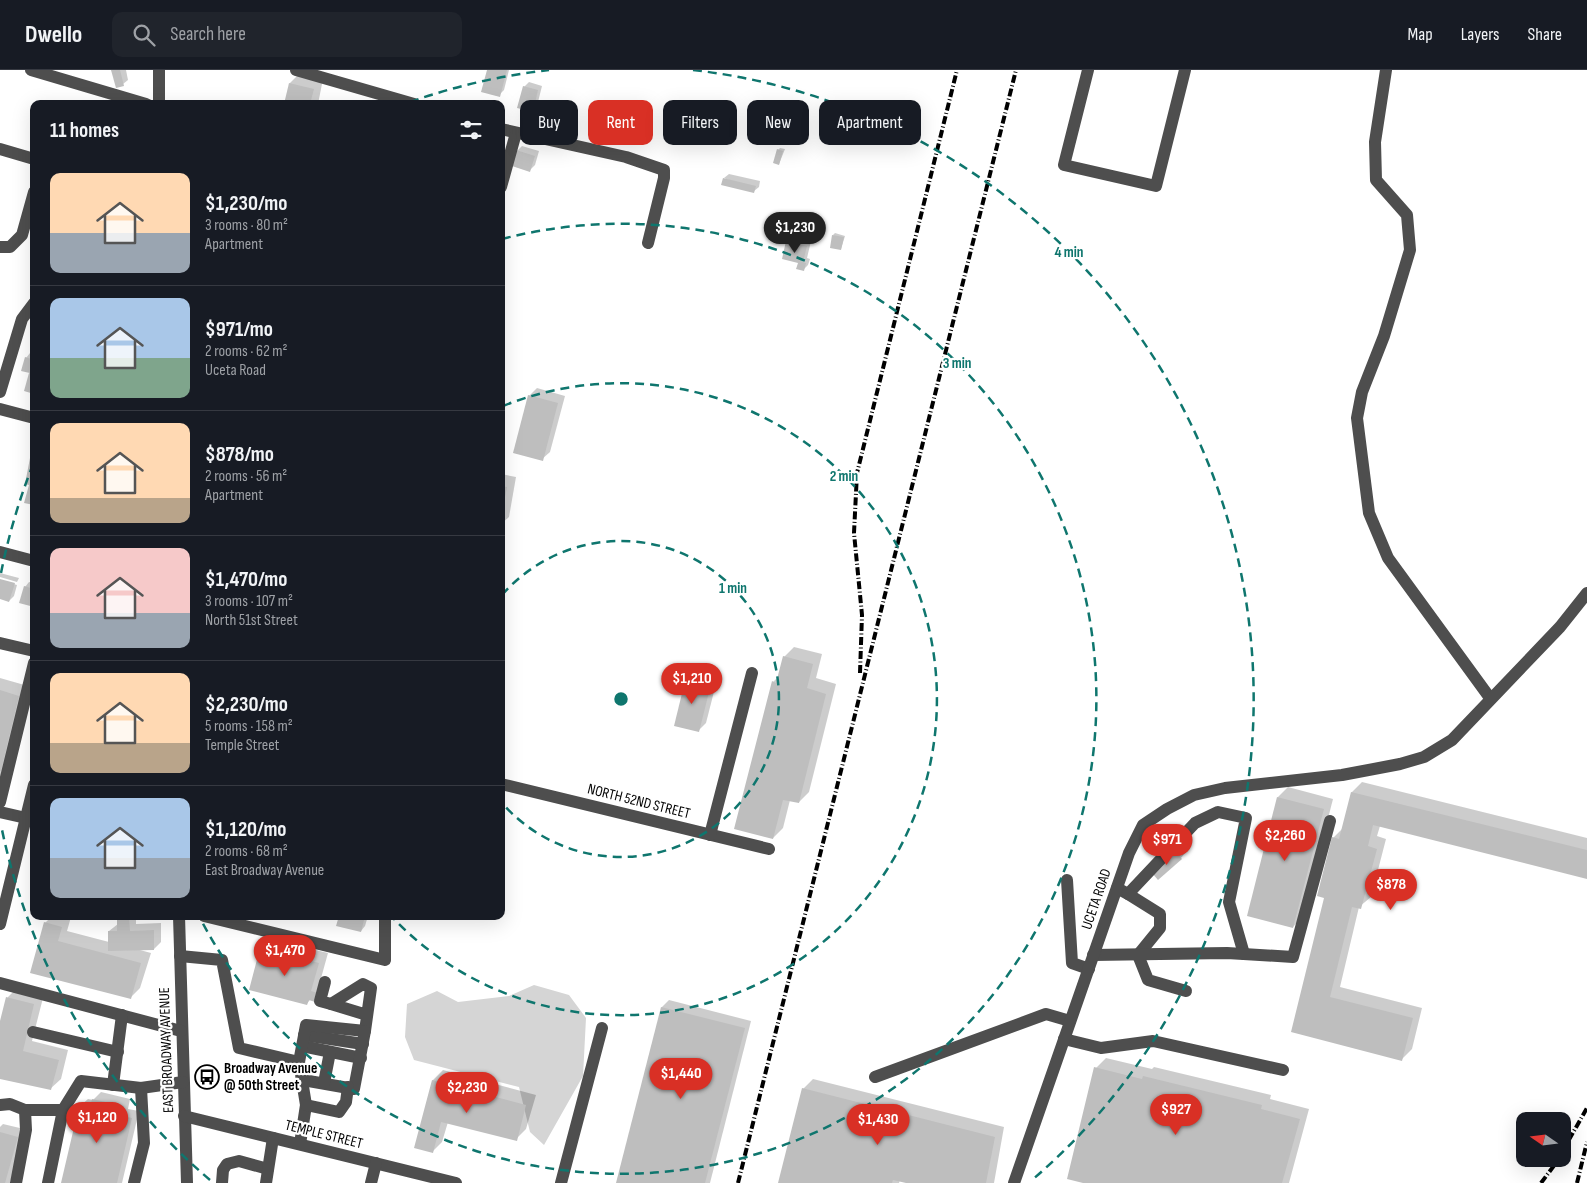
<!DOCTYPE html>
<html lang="en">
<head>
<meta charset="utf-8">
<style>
  :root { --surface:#171b24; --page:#20242c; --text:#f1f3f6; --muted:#9ea1a6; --line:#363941; --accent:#d93025 }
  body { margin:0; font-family:"Sofia Sans Condensed",sans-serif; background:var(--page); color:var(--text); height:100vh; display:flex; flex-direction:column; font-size:19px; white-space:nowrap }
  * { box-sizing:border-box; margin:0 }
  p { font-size:16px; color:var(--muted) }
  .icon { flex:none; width:28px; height:28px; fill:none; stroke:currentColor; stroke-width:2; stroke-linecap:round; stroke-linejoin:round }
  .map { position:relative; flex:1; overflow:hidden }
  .details { position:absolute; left:30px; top:30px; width:475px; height:820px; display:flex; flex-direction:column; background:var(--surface); border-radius:10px; box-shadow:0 5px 20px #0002 }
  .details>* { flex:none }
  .top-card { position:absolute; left:520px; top:30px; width:475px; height:45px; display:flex; gap:10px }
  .needle { width:32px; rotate:284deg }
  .fabs { position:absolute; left:1516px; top:1042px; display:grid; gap:10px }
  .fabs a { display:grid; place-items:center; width:55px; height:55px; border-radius:10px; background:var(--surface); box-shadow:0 5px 20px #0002; font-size:25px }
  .price { position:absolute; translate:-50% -42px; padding:0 11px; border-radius:18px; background:var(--accent); color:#fff; font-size:16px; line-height:32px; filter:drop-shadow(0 1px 2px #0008) }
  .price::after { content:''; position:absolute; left:50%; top:30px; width:15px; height:11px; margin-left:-8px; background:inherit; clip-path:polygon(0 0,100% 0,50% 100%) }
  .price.active { background:#222; color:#fff }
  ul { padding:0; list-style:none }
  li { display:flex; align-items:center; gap:15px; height:125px; padding:0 20px }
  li+li { border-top:1px solid var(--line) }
  li span { display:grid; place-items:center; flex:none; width:140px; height:100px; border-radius:10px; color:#555 }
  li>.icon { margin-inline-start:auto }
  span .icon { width:60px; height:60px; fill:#fffc; stroke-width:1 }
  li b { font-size:21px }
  h2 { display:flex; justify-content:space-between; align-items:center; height:60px; padding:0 20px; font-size:21px }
  .pill { padding:0 18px; border-radius:10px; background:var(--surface); box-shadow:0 5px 20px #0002; font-size:18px; line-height:45px }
  .pill.active { background:var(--accent); color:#fff }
  header { display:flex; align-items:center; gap:30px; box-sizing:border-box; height:70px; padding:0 25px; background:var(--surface); border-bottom:1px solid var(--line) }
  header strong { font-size:24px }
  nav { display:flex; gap:28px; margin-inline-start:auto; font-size:18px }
  .search { width:350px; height:45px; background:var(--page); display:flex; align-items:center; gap:12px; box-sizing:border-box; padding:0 18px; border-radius:10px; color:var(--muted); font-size:19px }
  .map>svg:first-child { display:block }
  .green { fill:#d5d5d5 }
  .shadow { fill:#0003 }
  .building { fill:#bebebe }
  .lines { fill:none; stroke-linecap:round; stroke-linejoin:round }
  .minor { stroke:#4e4e4e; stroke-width:12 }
  .rail { stroke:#000; stroke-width:4; stroke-dasharray:8 2.5 1 2.5; stroke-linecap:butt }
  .ring { fill:none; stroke:#0f766e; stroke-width:2.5; stroke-dasharray:9 6 }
  .labels { text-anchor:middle; stroke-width:4.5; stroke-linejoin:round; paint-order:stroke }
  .street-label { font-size:15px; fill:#000; stroke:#fff }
  .poi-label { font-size:15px; font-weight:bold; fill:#000; stroke:#fff; text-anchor:start }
  .centre { fill:#0f766e; stroke:#fff; stroke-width:2.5 }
  .ring-label { font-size:15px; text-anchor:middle; font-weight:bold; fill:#0f766e; stroke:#fff; stroke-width:4.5; stroke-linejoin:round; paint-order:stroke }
</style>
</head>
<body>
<header>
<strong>Dwello</strong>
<div class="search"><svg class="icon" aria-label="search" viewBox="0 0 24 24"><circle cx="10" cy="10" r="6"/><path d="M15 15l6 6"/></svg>Search here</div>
<nav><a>Map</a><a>Layers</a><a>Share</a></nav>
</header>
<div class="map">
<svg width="1587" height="1113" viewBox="0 0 1587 1113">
  <rect width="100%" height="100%" fill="#fff"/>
  <path class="green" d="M534,915L569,925L586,948L583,1006L544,1075L530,1062L519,1017L414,990L405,967L407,934L437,921L458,932L509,926Z"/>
  <g class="shadow">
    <path d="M113,0H126L128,10L123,14Z"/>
    <path d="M488,0H509L504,20L499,25Z"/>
    <path d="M300,3L323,9L318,34H285L290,13Z"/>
    <path d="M529,12L542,16L537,36L532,40L524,17Z"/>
    <path d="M522,76L539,81L535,95L530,100L517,81Z"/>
    <path d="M780,78L785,79L779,94L778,80Z"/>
    <path d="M729,104L760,111L759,117L754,121L724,108Z"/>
    <path d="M835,163L845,166L841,179L833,165Z"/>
    <path d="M792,167L811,171L807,188L810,189L808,195L803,200L799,192L783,188L787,171Z"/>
    <path d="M30,283L34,284V323L25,320L30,302L26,288Z"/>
    <path d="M537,318L565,326L550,382L542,389L529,326Z"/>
    <path d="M501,404L516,407L509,447L501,454Z"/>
    <path d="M0,503L19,508L17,512L0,507Z"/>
    <path d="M0,510L17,515L14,526L9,531L0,528Z"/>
    <path d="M29,512L34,513V536L25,517Z"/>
    <path d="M794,577L822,584L816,608L836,614L809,722L799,732L790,730L783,758L773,768V612L779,606L784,587Z"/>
    <path d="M695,601L718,606L706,653L698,661L688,608Z"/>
    <path d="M0,608L28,616L0,722Z"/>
    <path d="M1362,712L1587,768V807L1380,756L1377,766L1386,769L1371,827L1359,837L1340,917L1422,938L1412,979L1402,989L1292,961L1325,827L1333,768L1343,758L1352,722Z"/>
    <path d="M1288,717L1333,729L1303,846L1293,857L1278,727Z"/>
    <path d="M1181,779L1185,783L1181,788L1159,799Z"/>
    <path d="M52,846L71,847L67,861L109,872V861L118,854L120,846H136V854L161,853V872L154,879L140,880L151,883L140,918L130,928L31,902L45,853Z"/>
    <path d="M340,846H368L365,856L361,861Z"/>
    <path d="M271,869L328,883L315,930L311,929L307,933L261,879Z"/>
    <path d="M18,917L44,924L32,971L68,980L61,1009L50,1019L0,1008V957L8,927Z"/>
    <path d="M669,930L751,951L710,1113H617L662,937Z"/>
    <path d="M1106,988L1152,999L1154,997L1271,1025L1270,1029L1309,1039L1289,1113H1088L1096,998Z"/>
    <path d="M443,1000L536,1025L526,1059L516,1069L448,1052L442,1072L432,1082L433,1010Z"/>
    <path d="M813,1009L1004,1057L994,1113H911L900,1110L899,1113H780L803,1019Z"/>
    <path d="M101,1022L130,1029L128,1039L139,1041L122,1113H62L80,1036L88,1029L93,1030Z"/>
    <path d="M3,1054L24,1059L10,1113H0V1057Z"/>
  </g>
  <g class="building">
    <path d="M111,0H120L124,16L116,18Z"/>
    <path d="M487,0H507L500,27L481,22Z"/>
    <path d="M289,13L314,19L310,34H284Z"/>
    <path d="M523,16L538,20L533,42L517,38Z"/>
    <path d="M777,79L783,81L779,95L773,93Z"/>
    <path d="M516,80L535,86L530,102L512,96Z"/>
    <path d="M723,108L756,116L754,123L721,115Z"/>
    <path d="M832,165L844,167L841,180L830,178Z"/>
    <path d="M786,171L807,176L803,192L806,193L804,201L796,199L798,193L782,189Z"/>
    <path d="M25,287L34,290V304L21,301Z"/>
    <path d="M29,303L34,305V324L24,321Z"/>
    <path d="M528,325L558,333L543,391L513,383Z"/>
    <path d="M30,388L34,389V435L24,433L29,415L25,414Z"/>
    <path d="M501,416L507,417L502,443L501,442Z"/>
    <path d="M0,509L15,513L9,532L0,529Z"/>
    <path d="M24,516L34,519V537L19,533Z"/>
    <path d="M783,586L813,594L807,618L826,624L799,733L783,730L773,769L734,759L772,611L776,613Z"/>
    <path d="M686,607L711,614L699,662L674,656Z"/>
    <path d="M0,620L19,626L1,701H0Z"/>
    <path d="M1351,722L1587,780V809L1373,755L1368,776L1377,779L1361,839L1352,837L1330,927L1413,948L1402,991L1291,962L1324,828L1317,826L1332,767L1339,769Z"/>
    <path d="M1277,727L1324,739L1293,858L1247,846Z"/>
    <path d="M1176,782L1182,789L1158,810L1152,803Z"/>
    <path d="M339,846H365L361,862L336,856Z"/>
    <path d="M117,848H129L130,861L154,860V880L108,881V861H117Z"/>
    <path d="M44,852L62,857L58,871L141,893L131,929L30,903Z"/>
    <path d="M260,878L319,893L311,921L318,923L315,932L309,930L307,935L249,920Z"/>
    <path d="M6,927L34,934L23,981L59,990L51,1020L0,1009V951Z"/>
    <path d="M661,937L745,958L705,1113H616Z"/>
    <path d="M1094,997L1142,1009L1143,1006L1262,1035L1261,1039L1300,1049L1282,1113H1083L1067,1109Z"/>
    <path d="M432,1010L526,1035L517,1071L441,1052L433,1083L414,1078Z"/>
    <path d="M802,1018L995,1067L986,1113H906L893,1110L892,1113H778Z"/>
    <path d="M92,1029L124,1036L121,1046L132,1048L117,1113H61L79,1036L90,1038Z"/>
    <path d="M0,1062L18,1067L5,1113H0Z"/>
  </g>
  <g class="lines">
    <g class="minor">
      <path d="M31,0L146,34"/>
      <path d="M159,0V34"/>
      <path d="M296,0L414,34"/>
      <path d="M1088,0L1064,95L1156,116L1185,0"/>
      <path d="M1386,0L1375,72L1376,110L1407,145L1410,180L1384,266L1362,322L1357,348L1369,443L1388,488L1490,628"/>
      <path d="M501,59L626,87L664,100V108L648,173"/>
      <path d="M0,79L34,89"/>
      <path d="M501,117L516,63"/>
      <path d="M0,177H10L22,165L34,122"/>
      <path d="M0,322L22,249L34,233"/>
      <path d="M0,339L34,348"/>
      <path d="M0,482L34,491"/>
      <path d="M0,573L34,581"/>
      <path d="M501,714L769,779"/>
      <path d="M0,732L34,593"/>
      <path d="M0,742L26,748"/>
      <path d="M710,765L752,603"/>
      <path d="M1067,810L1072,893L1089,899"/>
      <path d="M1117,818L1128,824L1195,753L1218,742L1246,748L1229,832L1244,884"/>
      <path d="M1128,824L1160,844V858L1138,885L1148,910L1186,921"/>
      <path d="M179,846L187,1113"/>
      <path d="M204,846L385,890V846"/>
      <path d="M0,854L34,715"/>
      <path d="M1093,885L1227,883L1293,887L1330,751"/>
      <path d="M180,886L222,890L239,978L299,992L306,1035L300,1074"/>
      <path d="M325,912L320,931L331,934"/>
      <path d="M0,913L181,961"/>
      <path d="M33,962L118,982"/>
      <path d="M304,965L363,974"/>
      <path d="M1064,969L1101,978L1153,971L1283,1000"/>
      <path d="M302,976L361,988"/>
      <path d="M299,992L306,955L365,961L371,918L363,914L331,934L367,945"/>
      <path d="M875,1007L1046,944L1070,951"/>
      <path d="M303,1010L354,1019L365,961"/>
      <path d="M324,1013L330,982"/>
      <path d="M113,1015L122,945"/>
      <path d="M0,1035L10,1034L25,1040H63"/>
      <path d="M306,1035L339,1042L346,1032L348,1017"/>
      <path d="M184,1046L456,1113"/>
      <path d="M16,1113L26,1060L25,1040"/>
      <path d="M48,1113L63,1040L81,1011L141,1018"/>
      <path d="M134,1113L144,1073L141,1018L183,1012"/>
      <path d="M222,1113L223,1100L227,1094L239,1091L268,1099"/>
      <path d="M266,1113L273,1068"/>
      <path d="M371,1113L376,1093"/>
      <path d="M561,1113L602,958"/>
      <path d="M1014,1113L1129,783L1143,755L1167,739L1194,725L1225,718L1342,705L1400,694L1424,687L1452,670L1560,557L1587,523"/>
    </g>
    <g class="rail">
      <path d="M860,603L862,545L854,463L857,403L957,0"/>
      <path d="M1562,1082L1587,1038"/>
      <path d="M738,1113L1016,0"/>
      <path d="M1541,1113L1559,1089"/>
      <path d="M1577,1113L1587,1072"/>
    </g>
  </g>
  <g class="ring">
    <path d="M502 525A158 158 0 1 1 502 733"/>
    <path d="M503 336A316 316 0 1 1 392 847"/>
    <path d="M502 169A475 475 0 1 1 200 848"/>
    <path d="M210 1110A633 633 0 0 1 1 755M1 503A633 633 0 0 1 32 397M410 32A633 633 0 0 1 549 0M693 0A633 633 0 0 1 1032 1110"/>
  </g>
  <defs>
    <g id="bus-ring" transform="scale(1.25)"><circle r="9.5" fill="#fff" stroke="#000" stroke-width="1.5"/><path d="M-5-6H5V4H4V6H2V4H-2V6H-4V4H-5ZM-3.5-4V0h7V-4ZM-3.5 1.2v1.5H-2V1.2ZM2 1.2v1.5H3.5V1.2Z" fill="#000"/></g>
  </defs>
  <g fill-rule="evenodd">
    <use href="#bus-ring" x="207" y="1007"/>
  </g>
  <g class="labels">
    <g class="street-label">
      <text transform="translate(639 731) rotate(14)" y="5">NORTH 52ND STREET</text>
      <text transform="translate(1096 829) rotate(-71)" y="5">UCETA ROAD</text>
      <text transform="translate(166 980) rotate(-92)" y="5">EAST BROADWAY AVENUE</text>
      <text transform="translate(324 1064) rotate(14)" y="5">TEMPLE STREET</text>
    </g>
    <g class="poi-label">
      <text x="224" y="1003">Broadway Avenue<tspan x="224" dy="17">@ 50th Street</tspan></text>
    </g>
  </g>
  <circle cx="621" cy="629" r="8" class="centre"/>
  <g class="ring-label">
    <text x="1069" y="187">4 min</text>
    <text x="957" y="298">3 min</text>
    <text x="844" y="411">2 min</text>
    <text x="733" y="523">1 min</text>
  </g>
</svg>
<div class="fabs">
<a><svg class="needle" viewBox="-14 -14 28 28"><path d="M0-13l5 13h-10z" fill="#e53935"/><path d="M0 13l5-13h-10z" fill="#9ea1a6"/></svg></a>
</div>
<b class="price active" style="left:795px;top:184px">$1,230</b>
<b class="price" style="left:692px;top:635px">$1,210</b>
<b class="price" style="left:1285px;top:792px">$2,260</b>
<b class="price" style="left:1167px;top:796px">$971</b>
<b class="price" style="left:1391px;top:841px">$878</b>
<b class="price" style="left:285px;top:907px">$1,470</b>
<b class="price" style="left:681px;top:1030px">$1,440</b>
<b class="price" style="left:467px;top:1044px">$2,230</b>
<b class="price" style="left:1176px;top:1066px">$927</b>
<b class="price" style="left:97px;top:1074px">$1,120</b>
<b class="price" style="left:878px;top:1076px">$1,430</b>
<div class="top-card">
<a class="pill">Buy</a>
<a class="pill active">Rent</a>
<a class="pill">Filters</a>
<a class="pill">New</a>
<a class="pill">Apartment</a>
</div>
<section class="details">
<h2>11 homes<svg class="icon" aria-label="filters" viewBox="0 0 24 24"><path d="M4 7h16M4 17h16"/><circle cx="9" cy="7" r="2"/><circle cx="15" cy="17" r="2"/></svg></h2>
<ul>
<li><span style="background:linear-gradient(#ffd9b3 60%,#9aa5b1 0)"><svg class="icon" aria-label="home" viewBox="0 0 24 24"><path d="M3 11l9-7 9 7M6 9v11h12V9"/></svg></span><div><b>$1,230/mo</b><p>3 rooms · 80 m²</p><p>Apartment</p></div></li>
<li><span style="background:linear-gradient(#a9c7e8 60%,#7fa58c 0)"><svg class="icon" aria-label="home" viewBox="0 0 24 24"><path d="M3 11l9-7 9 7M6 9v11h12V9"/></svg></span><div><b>$971/mo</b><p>2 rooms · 62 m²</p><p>Uceta Road</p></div></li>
<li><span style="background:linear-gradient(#ffd9b3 75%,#b9a48a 0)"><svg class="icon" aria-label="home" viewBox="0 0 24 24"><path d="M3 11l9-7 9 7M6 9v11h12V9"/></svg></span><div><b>$878/mo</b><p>2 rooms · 56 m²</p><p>Apartment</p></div></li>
<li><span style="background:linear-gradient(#f6c9c9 65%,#9aa5b1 0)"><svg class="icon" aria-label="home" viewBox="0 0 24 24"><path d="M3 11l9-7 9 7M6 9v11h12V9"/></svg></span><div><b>$1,470/mo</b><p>3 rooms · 107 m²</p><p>North 51st Street</p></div></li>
<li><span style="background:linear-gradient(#ffd9b3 70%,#b9a48a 0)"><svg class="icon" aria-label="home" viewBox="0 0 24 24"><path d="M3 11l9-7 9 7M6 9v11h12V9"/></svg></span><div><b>$2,230/mo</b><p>5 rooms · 158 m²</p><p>Temple Street</p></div></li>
<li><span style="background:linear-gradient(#a9c7e8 60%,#9aa5b1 0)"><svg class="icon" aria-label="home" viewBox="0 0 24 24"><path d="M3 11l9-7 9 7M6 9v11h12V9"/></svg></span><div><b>$1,120/mo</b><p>2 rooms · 68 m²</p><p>East Broadway Avenue</p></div></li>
</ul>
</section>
</div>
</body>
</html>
